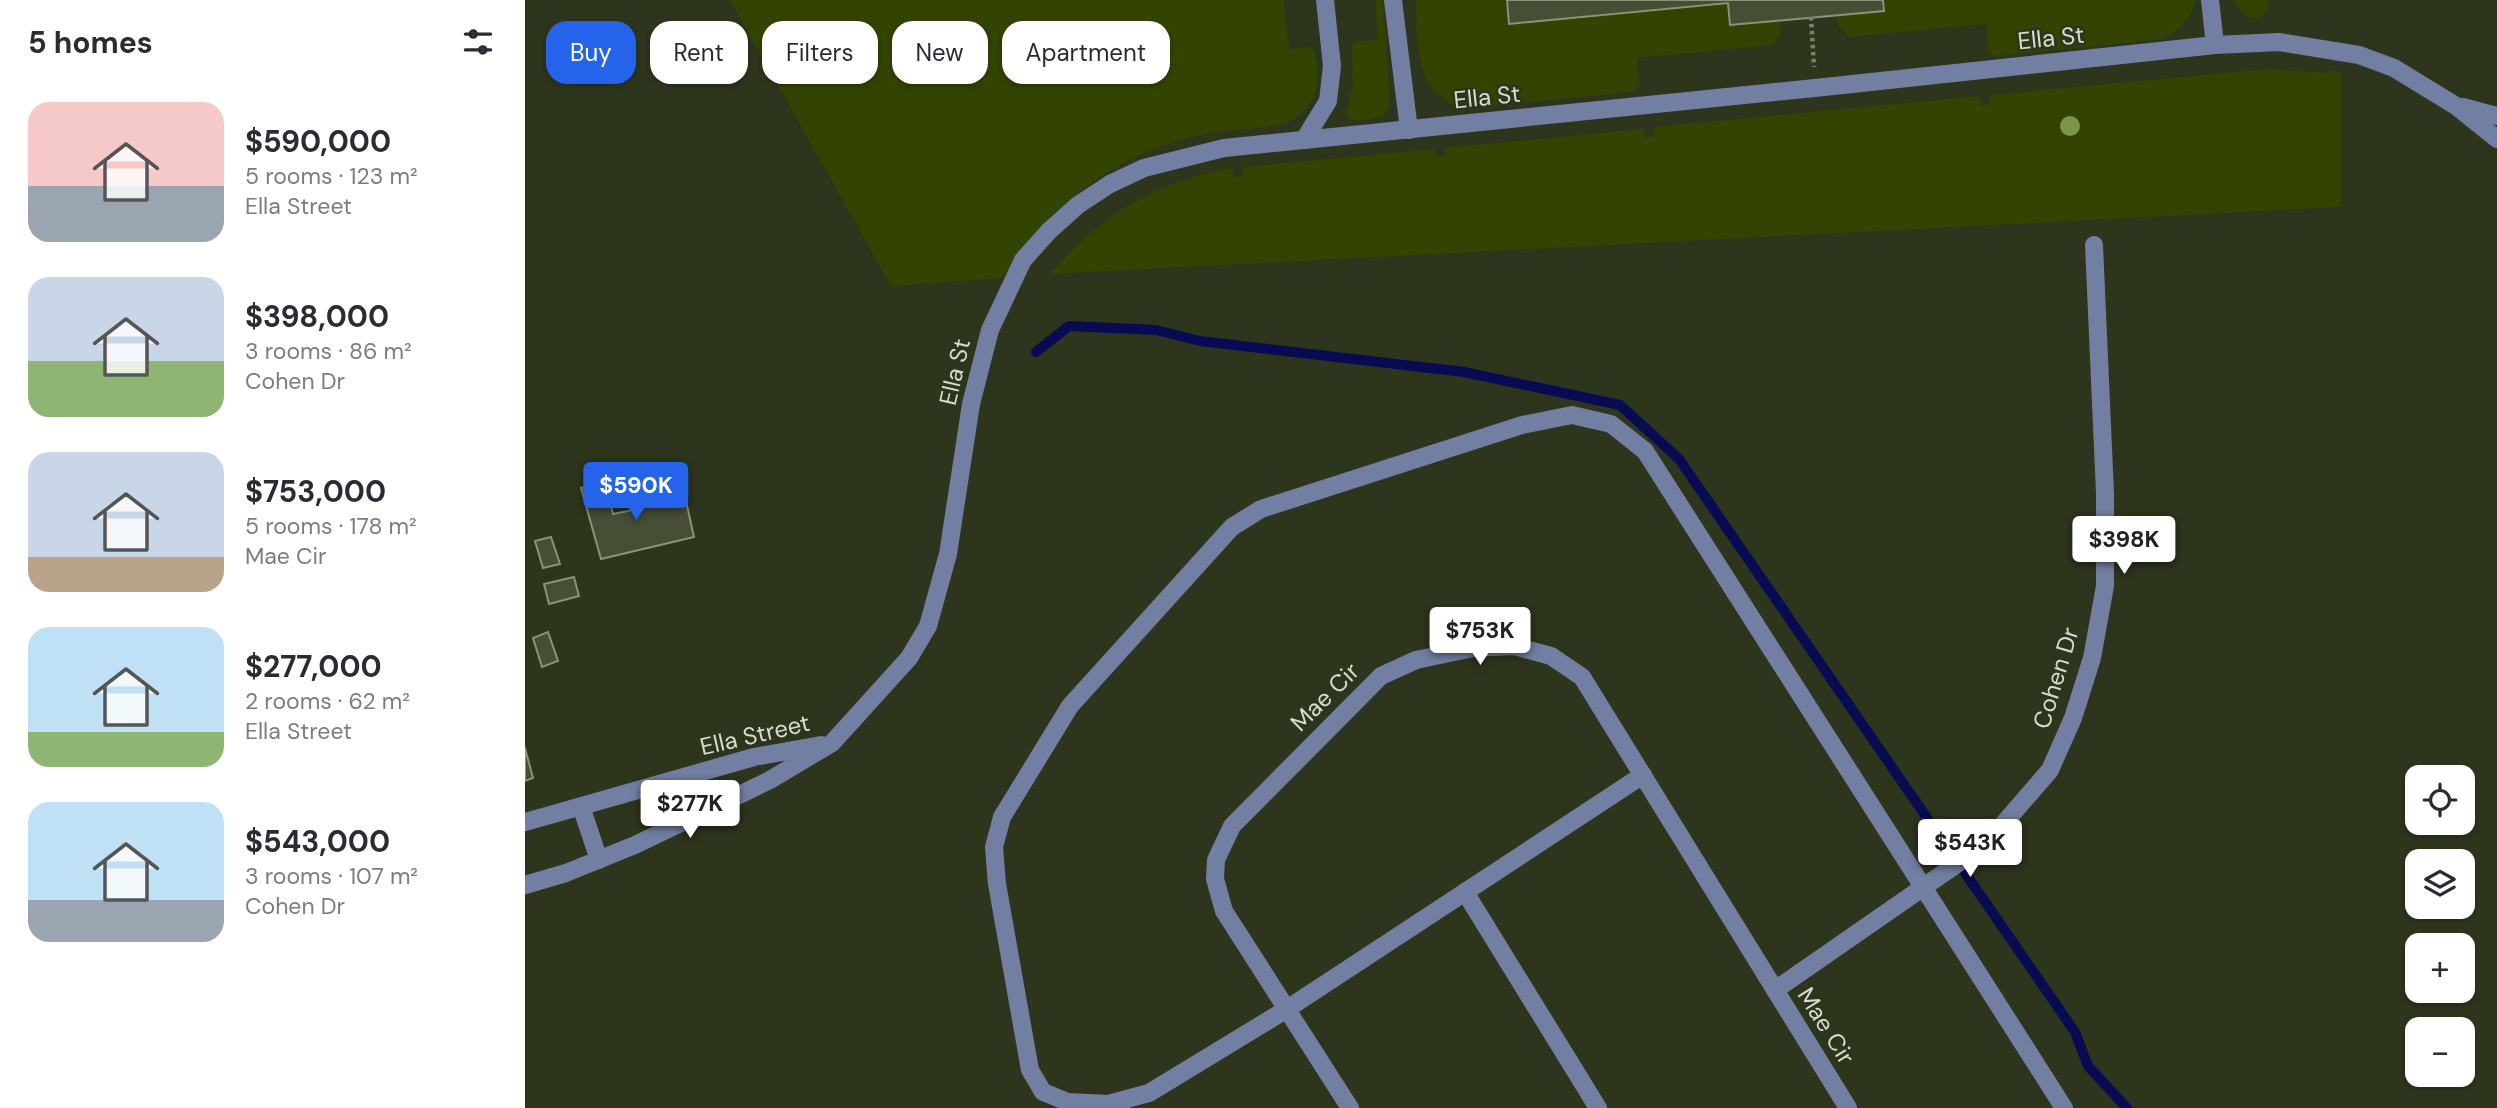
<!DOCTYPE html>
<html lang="en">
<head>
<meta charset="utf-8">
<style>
  :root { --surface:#fff; --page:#f7f7f7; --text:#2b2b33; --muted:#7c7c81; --accent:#2563eb }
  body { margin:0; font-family:"DM Sans",sans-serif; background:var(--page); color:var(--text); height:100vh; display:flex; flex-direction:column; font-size:26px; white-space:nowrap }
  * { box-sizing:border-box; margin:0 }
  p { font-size:23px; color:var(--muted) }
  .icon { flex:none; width:38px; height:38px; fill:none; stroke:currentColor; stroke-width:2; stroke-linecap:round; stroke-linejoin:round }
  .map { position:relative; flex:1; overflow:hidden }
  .side { display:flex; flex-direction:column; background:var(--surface); width:525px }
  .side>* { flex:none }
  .hud { position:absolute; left:21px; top:21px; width:665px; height:63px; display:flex; gap:14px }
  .fabs { position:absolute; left:1880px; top:765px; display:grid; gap:14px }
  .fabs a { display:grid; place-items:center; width:70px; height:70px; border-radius:14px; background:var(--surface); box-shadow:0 2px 5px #0004; font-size:35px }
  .price { position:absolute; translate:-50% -60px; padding:0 16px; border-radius:7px; background:#fff; color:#222; font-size:23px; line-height:46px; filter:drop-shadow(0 2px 4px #0008) }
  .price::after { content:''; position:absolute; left:50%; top:42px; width:21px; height:16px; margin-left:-10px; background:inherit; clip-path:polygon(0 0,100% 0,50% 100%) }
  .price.selected { background:var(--accent); color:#fff }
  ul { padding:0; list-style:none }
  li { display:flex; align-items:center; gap:21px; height:175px; padding:0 28px }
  li span { display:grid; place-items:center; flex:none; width:196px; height:140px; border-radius:21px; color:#555 }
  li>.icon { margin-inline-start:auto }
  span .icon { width:84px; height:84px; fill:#fffc; stroke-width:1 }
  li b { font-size:30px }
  h2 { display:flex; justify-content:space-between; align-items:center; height:84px; padding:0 28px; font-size:30px }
  .tag { padding:0 24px; border-radius:21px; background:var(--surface); box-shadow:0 2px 5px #0004; font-size:24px; line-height:63px }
  .tag.selected { background:var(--accent); color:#fff }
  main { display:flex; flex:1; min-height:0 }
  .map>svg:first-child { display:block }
  .green { fill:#334302 }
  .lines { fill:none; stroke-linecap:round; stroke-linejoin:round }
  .stream { stroke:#080a52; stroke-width:10 }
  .building { fill:#464f36; stroke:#899377; stroke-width:2 }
  .path { stroke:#79806c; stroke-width:4.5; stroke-dasharray:3.5 3.5; stroke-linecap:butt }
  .minor { stroke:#727fa2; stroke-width:18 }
  .tree { fill:#7d9548 }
  .labels { text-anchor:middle; stroke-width:5; stroke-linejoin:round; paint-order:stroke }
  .street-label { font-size:24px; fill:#d7dccd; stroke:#2d351d }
</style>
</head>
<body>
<main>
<section class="side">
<h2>5 homes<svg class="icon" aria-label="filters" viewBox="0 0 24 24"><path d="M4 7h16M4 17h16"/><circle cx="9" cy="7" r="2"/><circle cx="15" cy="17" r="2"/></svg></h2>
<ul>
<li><span style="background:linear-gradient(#f6c9c9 60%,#9aa5b1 0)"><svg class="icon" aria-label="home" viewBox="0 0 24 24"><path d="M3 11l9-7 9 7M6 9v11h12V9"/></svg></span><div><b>$590,000</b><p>5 rooms · 123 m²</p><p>Ella Street</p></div></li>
<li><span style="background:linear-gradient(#c9d6e8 60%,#8fb573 0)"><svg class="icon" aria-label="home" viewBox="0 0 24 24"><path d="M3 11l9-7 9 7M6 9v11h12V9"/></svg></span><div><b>$398,000</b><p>3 rooms · 86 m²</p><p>Cohen Dr</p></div></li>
<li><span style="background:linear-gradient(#c9d6e8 75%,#b9a48a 0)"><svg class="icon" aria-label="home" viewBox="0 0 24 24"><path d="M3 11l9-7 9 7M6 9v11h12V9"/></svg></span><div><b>$753,000</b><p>5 rooms · 178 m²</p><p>Mae Cir</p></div></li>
<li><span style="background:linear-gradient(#bfe0f5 75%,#8fb573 0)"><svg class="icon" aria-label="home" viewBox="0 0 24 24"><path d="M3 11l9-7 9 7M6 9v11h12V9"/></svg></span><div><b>$277,000</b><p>2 rooms · 62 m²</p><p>Ella Street</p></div></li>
<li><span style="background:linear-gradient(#bfe0f5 70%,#9aa5b1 0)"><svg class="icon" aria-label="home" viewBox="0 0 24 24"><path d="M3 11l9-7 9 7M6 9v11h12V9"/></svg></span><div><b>$543,000</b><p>3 rooms · 107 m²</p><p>Cohen Dr</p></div></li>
</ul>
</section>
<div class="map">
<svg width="1972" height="1108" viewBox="0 0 1972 1108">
  <rect width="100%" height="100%" fill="#2d351d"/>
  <g class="green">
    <path d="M205,0H759L764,49L786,47L789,50C798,73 793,103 772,117C751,131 712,128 688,133C596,149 528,201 478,278L366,286Z"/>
    <path d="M850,0H858L865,100V106L857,117L833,121L824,119L821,113L828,84L826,46L831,42L853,39Z"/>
    <path d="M890,0H982L985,24L1203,3L1253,20L1254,30H1258L1248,45L1112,58L1115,85L1108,92L940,108C887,94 894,45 890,0Z"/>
    <path d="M1358,0H1670C1667,21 1652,33 1633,40L1468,56L1463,51L1461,24L1324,37L1312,24V16L1358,11Z"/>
    <path d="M1709,0H1744C1744,27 1718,22 1709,0Z"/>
    <path d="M1743,69L1802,73L1804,70L1817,73L1816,207L525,274C577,214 628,183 707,168L708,177L717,176V167L910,149L911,157L921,156L920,148L1118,129L1120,137L1130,136L1129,127L1455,96L1456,105L1465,104V95Z"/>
  </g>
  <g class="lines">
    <path class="stream" d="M511,352L544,326L631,330L675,341L939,372L1095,405L1154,459L1550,1032L1563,1066L1602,1108"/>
  </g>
  <g class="building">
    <path d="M982,0H1358L1359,11L1205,25L1203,3L984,24Z"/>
    <path d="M79,482L88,514L108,510L107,504L159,492L169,537L76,559L56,488Z"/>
    <path d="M26,537L35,564L18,568L10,541Z"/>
    <path d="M49,577L54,596L24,604L19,584Z"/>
    <path d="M23,632L33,661L17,667L8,638Z"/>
    <path d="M0,748L8,778L0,781Z"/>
  </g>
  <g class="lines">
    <path class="path" d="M1286,17L1289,67"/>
    <g class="minor">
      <path d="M868,0L884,130"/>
      <path d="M1685,0L1690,45"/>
      <path d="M1938,107L1972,116"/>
      <path d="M779,140L803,101L807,66L800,0"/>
      <path d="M1118,775L762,1009L624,1093L583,1104L543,1102L518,1092L505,1070L472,884L469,847L477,817L545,706L707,527L736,509L997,425L1047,415L1086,424L1120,451L1539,1108"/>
      <path d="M56,806L74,860"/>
      <path d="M0,822L229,757L296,745"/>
      <path d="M0,885L41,873L110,845L245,780L307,743L384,658L403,626L423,554L446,404L465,330L498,260L524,231L553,205L585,184L619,168L699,148L1290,88L1690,45L1754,42L1834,55L1869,68L1931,106L1972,139"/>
      <path d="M940,892L1073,1108"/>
      <path d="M1250,990L1462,843L1525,770L1548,718L1567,658L1580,586V493L1569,245"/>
      <path d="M825,1108L699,911L690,879L691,860L707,826L856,676L891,660L948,648L989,646L1026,656L1057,677L1323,1108"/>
    </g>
  </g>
  <circle class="tree" cx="1545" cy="126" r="10"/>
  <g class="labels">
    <g class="street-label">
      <text transform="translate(1526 38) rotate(-6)" y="8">Ella St</text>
      <text transform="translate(962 97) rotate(-6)" y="8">Ella St</text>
      <text transform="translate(430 372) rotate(-77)" y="8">Ella St</text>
      <text transform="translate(1531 678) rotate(-73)" y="8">Cohen Dr</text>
      <text transform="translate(800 697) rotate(-45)" y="8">Mae Cir</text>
      <text transform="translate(230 735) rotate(-13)" y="8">Ella Street</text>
      <text transform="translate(1301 1026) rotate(58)" y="8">Mae Cir</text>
    </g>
  </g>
</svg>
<div class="fabs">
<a><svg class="icon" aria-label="locate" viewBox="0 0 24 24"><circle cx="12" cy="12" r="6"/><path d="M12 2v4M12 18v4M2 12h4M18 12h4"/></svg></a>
<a><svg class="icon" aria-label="layers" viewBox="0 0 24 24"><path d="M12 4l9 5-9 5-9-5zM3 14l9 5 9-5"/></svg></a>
<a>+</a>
<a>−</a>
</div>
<b class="price selected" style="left:111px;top:522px">$590K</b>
<b class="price" style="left:1599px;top:576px">$398K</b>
<b class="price" style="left:955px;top:667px">$753K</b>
<b class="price" style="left:165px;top:840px">$277K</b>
<b class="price" style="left:1445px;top:879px">$543K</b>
<div class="hud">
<a class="tag selected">Buy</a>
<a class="tag">Rent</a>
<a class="tag">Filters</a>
<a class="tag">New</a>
<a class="tag">Apartment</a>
</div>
</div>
</main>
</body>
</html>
